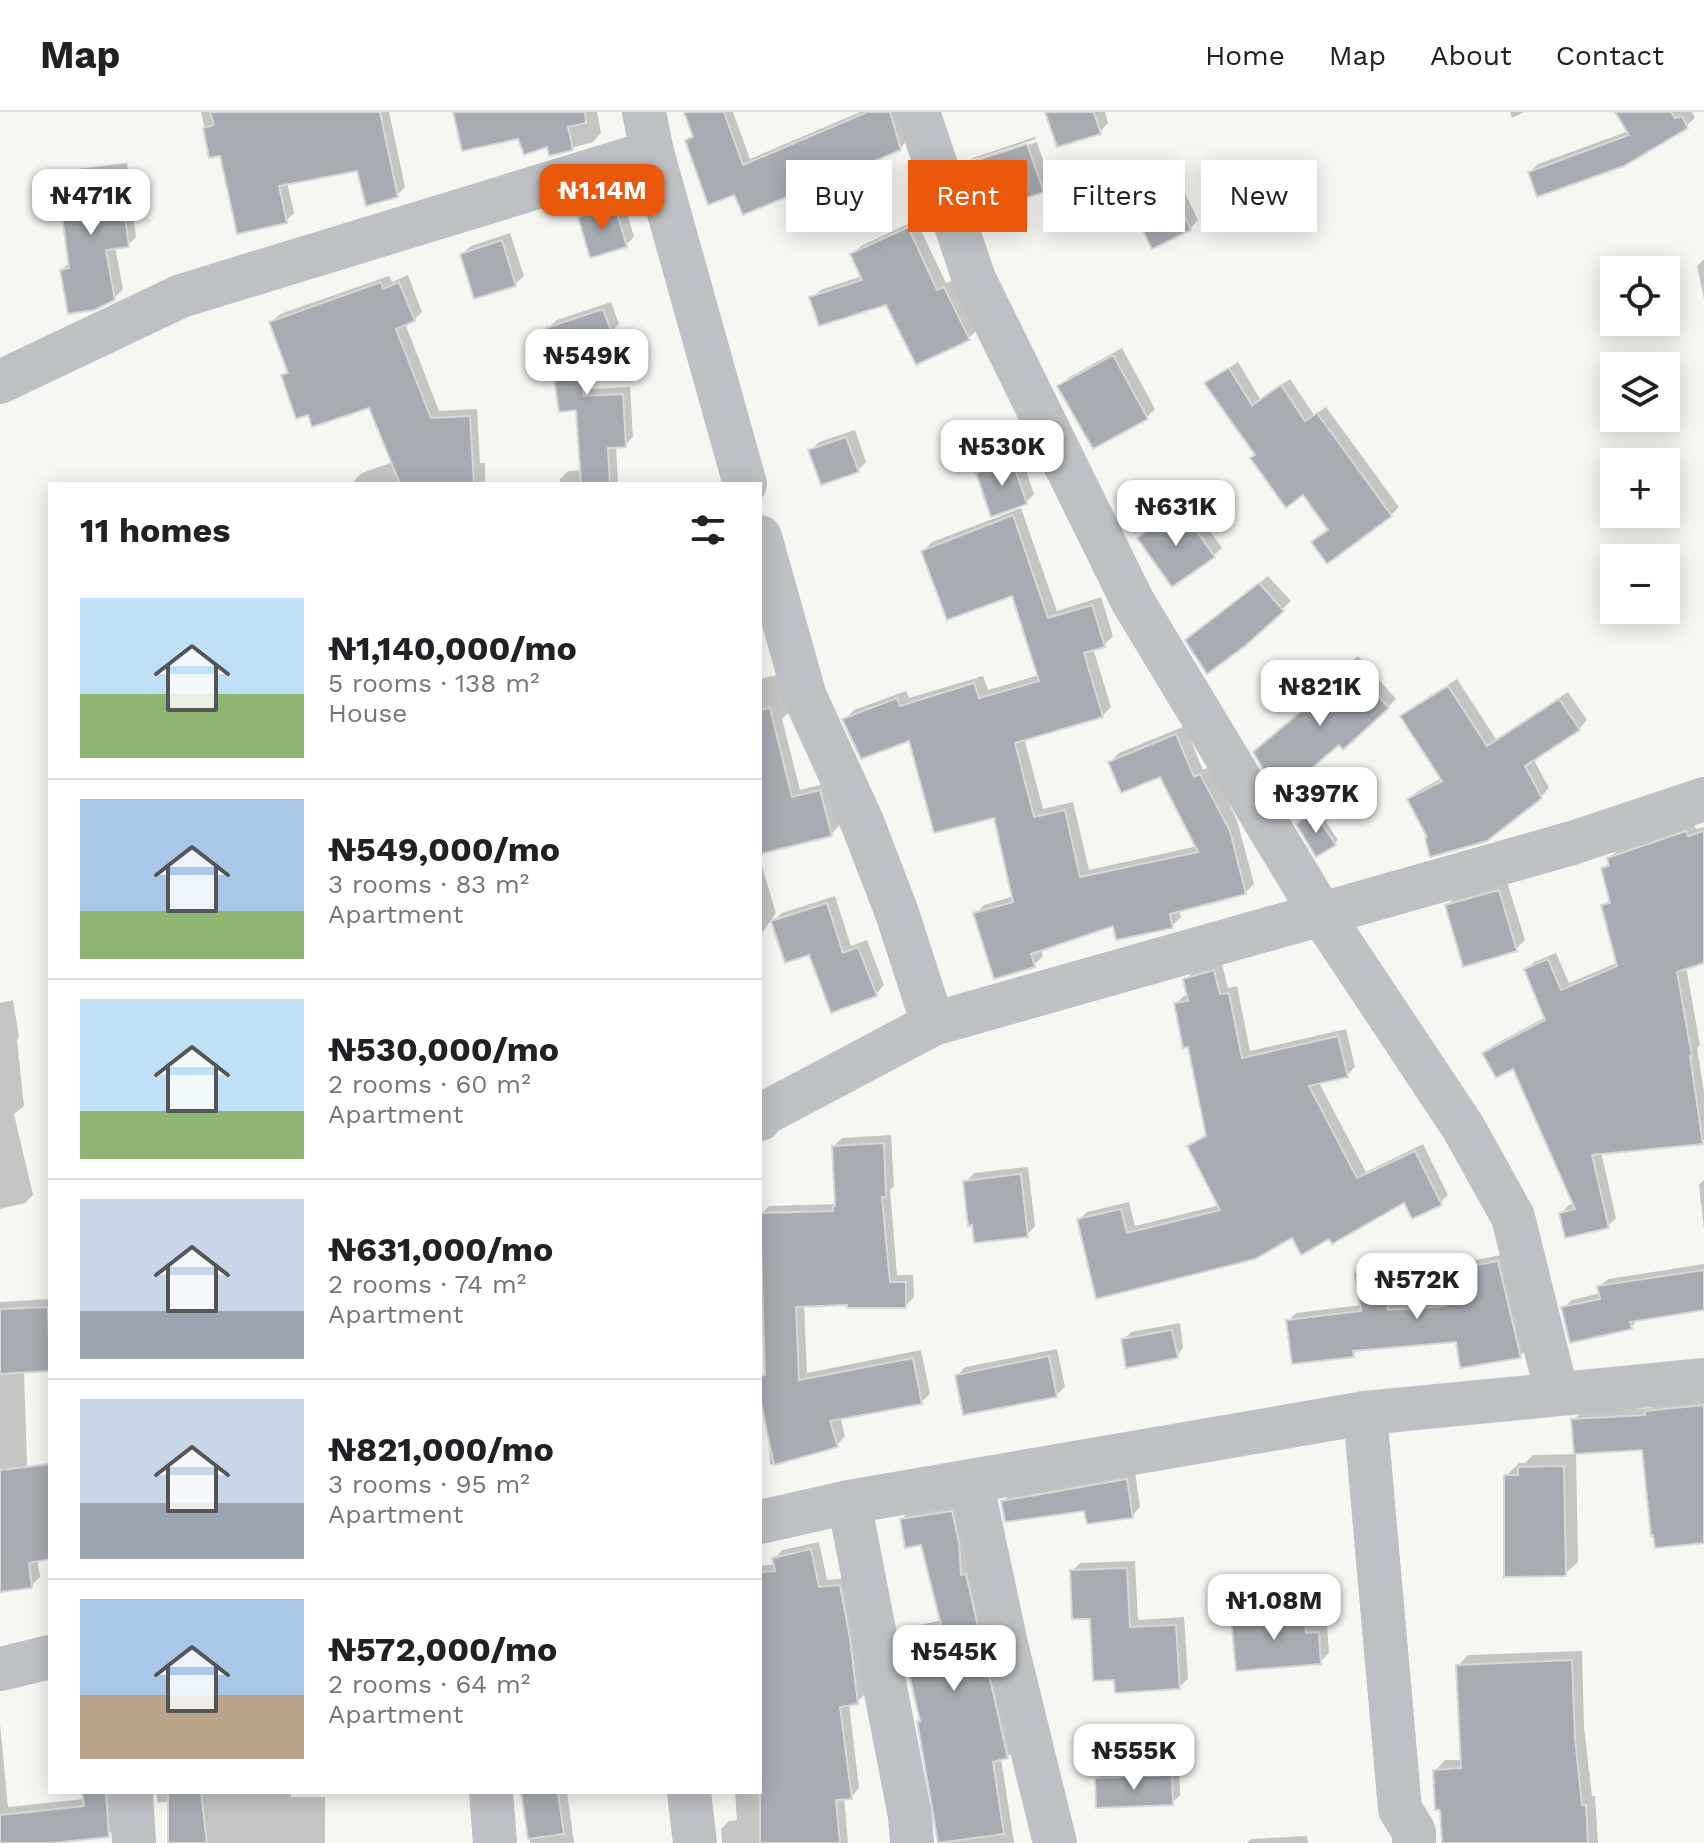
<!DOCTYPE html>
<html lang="en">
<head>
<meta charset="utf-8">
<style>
  :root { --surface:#fff; --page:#f6f6f6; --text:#202124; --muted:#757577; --line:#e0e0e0; --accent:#ea580c }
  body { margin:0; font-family:"Work Sans",sans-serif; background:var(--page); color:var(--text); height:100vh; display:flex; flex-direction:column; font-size:30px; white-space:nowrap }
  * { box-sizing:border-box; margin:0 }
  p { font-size:26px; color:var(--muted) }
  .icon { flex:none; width:44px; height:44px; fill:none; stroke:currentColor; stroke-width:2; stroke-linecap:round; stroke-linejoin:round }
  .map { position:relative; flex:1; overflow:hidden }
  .drawer { position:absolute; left:48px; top:370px; width:714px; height:1312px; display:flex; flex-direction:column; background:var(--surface); border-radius:0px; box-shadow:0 4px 20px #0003 }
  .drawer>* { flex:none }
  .top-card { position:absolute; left:786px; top:48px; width:760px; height:72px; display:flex; gap:16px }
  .fabs { position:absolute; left:1600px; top:144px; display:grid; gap:16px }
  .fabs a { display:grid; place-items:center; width:80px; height:80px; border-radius:0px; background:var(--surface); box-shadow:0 4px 20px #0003; font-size:40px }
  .price { position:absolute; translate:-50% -68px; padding:0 18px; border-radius:16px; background:#fff; color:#222; font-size:26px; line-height:52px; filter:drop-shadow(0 2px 4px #0008) }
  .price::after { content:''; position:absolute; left:50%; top:48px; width:24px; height:18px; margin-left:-12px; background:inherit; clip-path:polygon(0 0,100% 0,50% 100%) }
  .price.selected { background:var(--accent); color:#fff }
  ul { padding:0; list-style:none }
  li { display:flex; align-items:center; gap:24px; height:200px; padding:0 32px }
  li+li { border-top:2px solid var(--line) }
  li span { display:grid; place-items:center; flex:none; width:224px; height:160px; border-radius:0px; color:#555 }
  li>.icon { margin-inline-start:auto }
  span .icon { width:96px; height:96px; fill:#fffc; stroke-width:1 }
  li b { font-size:34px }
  h2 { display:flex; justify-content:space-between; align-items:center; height:96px; padding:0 32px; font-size:34px }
  .chip { padding:0 28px; border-radius:0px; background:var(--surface); box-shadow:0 4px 20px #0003; font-size:28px; line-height:72px }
  .chip.selected { background:var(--accent); color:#fff }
  header { display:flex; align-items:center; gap:48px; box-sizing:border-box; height:112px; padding:0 40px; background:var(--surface); border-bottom:2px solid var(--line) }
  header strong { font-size:38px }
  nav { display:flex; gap:44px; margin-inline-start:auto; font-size:28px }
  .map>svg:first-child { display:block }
  .shadow { fill:#0003; fill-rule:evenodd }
  .building { fill:#a7acb2; stroke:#d7d7d6; stroke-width:2 }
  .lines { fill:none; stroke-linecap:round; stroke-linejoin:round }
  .minor { stroke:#bec1c4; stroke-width:44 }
</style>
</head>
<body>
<header>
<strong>Map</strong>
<nav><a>Home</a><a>Map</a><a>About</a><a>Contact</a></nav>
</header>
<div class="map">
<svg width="1704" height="1731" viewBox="0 0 1704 1731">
  <rect width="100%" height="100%" fill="#f6f6f3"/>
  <g class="shadow">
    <path d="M201,0H389L405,75L397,83L359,56L287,70L294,101L286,109L222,41L211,44Z"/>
    <path d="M455,0H597L601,21L593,30L550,42L548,32Z"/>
    <path d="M686,0H733L750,47L860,0H899L908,28L900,36L735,81L687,29L694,22Z"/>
    <path d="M1048,0H1105L1108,11L1100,20Z"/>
    <path d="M1510,0H1524L1512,6Z"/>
    <path d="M1618,0H1692L1695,6L1686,14L1530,60L1538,52L1629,19Z"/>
    <path d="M1035,25L1051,70L1043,79L965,54L973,46ZM1036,27L1037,30L972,52V48Z"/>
    <path d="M127,51L136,125L128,133L115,135L123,177L114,186L62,158L70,150L59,66L68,58Z"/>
    <path d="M1178,67L1198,108L1190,117L1133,93L1141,85Z"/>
    <path d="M623,87L634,125L626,133L580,105L588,97Z"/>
    <path d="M916,108L946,171L953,168L977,218L969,226L887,190L812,186L820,178L862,164L853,142L861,134Z"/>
    <path d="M510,121L524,164L515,172L475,185L462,142L471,134Z"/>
    <path d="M1704,147V187L1697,154Z"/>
    <path d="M408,163L422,200L414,208L405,211L439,299L477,297L480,351H485V372H355L354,369L362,361L393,350L371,293L310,300L283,264L289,258L271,210L280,202L389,164L392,170Z"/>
    <path d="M611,190L619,212L611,220L584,229L592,277L630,275L633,325L625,333L616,334L618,372H560V367L568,359L582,358L578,296L548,216L557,208Z"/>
    <path d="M1122,236L1155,297L1147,305L1060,274L1068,266Z"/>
    <path d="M1238,250L1260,287L1290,267L1314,303L1326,295L1399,395L1391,403L1330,417L1304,381L1257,342L1206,271Z"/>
    <path d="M855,318L866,350L858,358L811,338L819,330Z"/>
    <path d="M1020,341L1034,382L1026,390L978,361L986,353Z"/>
    <path d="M1189,390L1222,436L1213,444L1148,418Z"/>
    <path d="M1021,396L1057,499L1101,485L1113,524L1104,533L1093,536L1111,595L1102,604L1024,626L1043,697L1073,690L1089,758L1198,734L1161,663L1110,650L1119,641L1185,614L1203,658L1210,654L1237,708L1254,772L1245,781L1179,798L1181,805L1172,814L1115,811L1041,838L1043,844L1034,853L976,802L984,793L1014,784L996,704L910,627L845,607L854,598L906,579L909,586L983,564L988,578L1039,563L1013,482L923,439L932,430Z"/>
    <path d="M1268,464L1291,489L1243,533L1188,528Z"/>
    <path d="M1358,544L1396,587L1388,595H1307L1313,584Z"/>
    <path d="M781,562L791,598L782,607L800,678L828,671L839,714L831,722L760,740V567Z"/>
    <path d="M1457,567L1496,627L1568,580L1587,608L1579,617L1533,646L1549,676L1541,685L1429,724L1409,687L1418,679L1442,666L1403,604L1411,596Z"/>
    <path d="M1318,698L1338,728L1335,731L1302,708Z"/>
    <path d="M1694,712L1696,717L1704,715V848L1686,855L1700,933L1697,936L1704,980V1028L1601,1040L1616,1106L1608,1114L1561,1101L1569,1093L1575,1092L1514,954L1484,942L1492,934L1546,905L1526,858L1534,850L1556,841L1569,871L1619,850L1603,794L1611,786L1603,757L1610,750L1609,746L1618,738Z"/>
    <path d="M760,748L776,801L760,824Z"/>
    <path d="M1507,770L1525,828L1516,837L1464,852L1447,794L1455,785Z"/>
    <path d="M835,784L851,834L867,828L884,873L876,882L810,841L773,809L782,801Z"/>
    <path d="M1222,852L1228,876L1237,874L1250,939L1346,917L1355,955L1347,963L1318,969L1366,1060L1423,1032L1448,1083L1440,1091L1405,1088L1330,1124L1292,1123L1097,1184L1079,1108L1087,1100L1129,1090L1135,1114L1220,1093L1189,1034L1208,1021L1189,933L1176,892L1184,884L1189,883L1185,868L1193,860Z"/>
    <path d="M13,888L19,925L17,928L24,994L14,1002L33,1083L25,1091L0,1097V891Z"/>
    <path d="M760,894H762L760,944Z"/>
    <path d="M891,1023L894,1074L890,1078L897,1163H913L914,1185L905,1194L849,1191L804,1193L807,1261L921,1238L930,1282L921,1290L840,1305L845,1324L837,1333L770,1353L761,1102L769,1094L837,1092L834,1034L842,1026Z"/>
    <path d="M1028,1055L1035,1114L1027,1123L966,1070L974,1061Z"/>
    <path d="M1704,1068V1117L1699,1073Z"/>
    <path d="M1506,1142L1528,1236L1520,1244L1458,1228L1359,1237L1353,1243L1288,1209L1296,1201L1362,1193L1357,1163L1365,1155L1389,1152L1395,1192L1447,1187L1442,1161L1450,1153Z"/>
    <path d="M1704,1152V1196L1640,1206L1631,1215L1563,1196L1572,1188L1601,1181L1599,1175L1608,1167Z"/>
    <path d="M50,1187V1257L24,1258L27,1354L18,1362L0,1364V1190Z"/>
    <path d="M1180,1211L1183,1236L1175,1245L1123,1228L1131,1220Z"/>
    <path d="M1057,1237L1065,1275L1056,1283L957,1264L965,1255Z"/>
    <path d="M1704,1285V1429L1644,1336L1576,1340L1578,1450L1565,1462L1506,1364L1519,1351H1525L1533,1343L1576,1342L1573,1308L1582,1300L1651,1296L1655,1291Z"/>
    <path d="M1135,1360L1140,1395L1132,1404L1086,1396L1003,1390L1011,1381Z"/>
    <path d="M960,1391L1016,1636L1007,1645L1001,1646L1014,1731H940L919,1610L921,1608L903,1524L911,1515L942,1508L923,1431L902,1407L910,1399Z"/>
    <path d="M33,1419L40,1465L31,1474L0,1478V1425Z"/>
    <path d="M819,1430L827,1468L848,1466L865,1582L857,1590L849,1592L859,1676L851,1685L844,1686L848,1731H722L721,1717L729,1709L737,1708L735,1680H760V1454L775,1452L774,1447L782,1438Z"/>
    <path d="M1135,1449L1138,1508L1184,1505L1188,1567L1179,1575L1116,1566L1072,1459L1080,1451Z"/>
    <path d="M1312,1493L1314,1514L1327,1513L1329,1541L1320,1550L1233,1507L1242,1499Z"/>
    <path d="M1582,1539L1584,1615L1592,1684H1595L1598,1731H1444L1442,1696L1435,1659L1445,1648H1462L1458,1554L1468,1543Z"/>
    <path d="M0,1612L8,1695L85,1687L84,1680H115L117,1714L108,1723L33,1731H0Z"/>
    <path d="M1179,1656L1180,1683L1172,1691L1097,1667L1106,1659Z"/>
    <path d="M156,1680H291V1685H325V1731H170V1689L158,1691Z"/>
    <path d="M523,1680H567L574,1731H530Z"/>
    <path d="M1307,1724L1308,1731H1247L1251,1727Z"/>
  </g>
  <g class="building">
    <path d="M210,0H380L398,85L366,94L357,59L279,74L287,111L237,122L220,44L209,46L203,16L214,13Z"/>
    <path d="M453,0H585L586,11L568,15L573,38L549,44L547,35L524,43L518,27L462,39Z"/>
    <path d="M684,0H724L743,53L867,0H890L901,38L743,103L734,83L708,93L685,28L693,25Z"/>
    <path d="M1045,0H1094L1101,22L1057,35Z"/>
    <path d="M1615,0H1671L1675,6L1682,4L1688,16L1624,54L1537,85L1528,60L1629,23Z"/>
    <path d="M1027,32L1044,80L979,102L962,53Z"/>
    <path d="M119,58L129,135L106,138L115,188L94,198L68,202L60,158L69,156L57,66Z"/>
    <path d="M1170,74L1191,118L1152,137L1130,93Z"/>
    <path d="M615,94L627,135L590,146L578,105Z"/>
    <path d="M908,115L937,178L944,175L970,228L916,253L886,193L819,214L809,185L862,168L850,142Z"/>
    <path d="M502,128L516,174L474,187L460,142Z"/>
    <path d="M381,170L383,177L399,170L415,209L396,217L431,306L470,304L474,372H400L369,296L312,315L308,303L296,307L281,263L288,261L269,210Z"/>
    <path d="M603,197L612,222L576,234L584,284L623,282L626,335L608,336L610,372H581L576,298L559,300L546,216Z"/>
    <path d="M1113,243L1148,307L1093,337L1057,274Z"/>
    <path d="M1229,256L1252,293L1281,273L1305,309L1317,301L1392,404L1327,452L1311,430L1328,418L1303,383L1286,396L1250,346L1255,343L1204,271Z"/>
    <path d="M846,325L859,360L821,373L808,338Z"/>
    <path d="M1012,348L1027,392L991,405L976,361Z"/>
    <path d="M1180,396L1215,445L1172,475L1137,426Z"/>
    <path d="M1013,403L1048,506L1092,493L1105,535L1084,541L1103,605L1015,631L1034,705L1065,698L1080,765L1198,740L1160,665L1121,681L1108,650L1176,622L1194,665L1200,662L1230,719L1246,782L1170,802L1173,816L1116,828L1113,814L1031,842L1035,855L994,867L973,801L1013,790L994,706L934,721L909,629L861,647L842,607L897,586L900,594L974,571L979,586L1039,569L1012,484L947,508L921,439Z"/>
    <path d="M1259,471L1284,499L1245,534L1207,562L1185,528Z"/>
    <path d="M1348,551L1389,596L1343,638L1339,633L1279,684L1253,640L1305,596L1302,593Z"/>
    <path d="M1448,574L1487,634L1559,587L1580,618L1525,654L1542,686L1487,729L1430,745L1425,726L1427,725L1407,687L1442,669L1400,604Z"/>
    <path d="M770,596L792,685L820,678L832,724L760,742V598Z"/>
    <path d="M1314,700L1336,733L1316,745L1296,712Z"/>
    <path d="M1686,719L1688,724L1704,719V851L1677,860L1692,944H1690L1703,1032L1592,1043L1609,1116L1565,1126L1559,1101L1575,1097L1513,957L1496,966L1482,941L1545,908L1524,857L1548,847L1561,878L1617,854L1601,793L1610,791L1601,756L1609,754L1607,746Z"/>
    <path d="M1499,778L1517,839L1463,855L1445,793Z"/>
    <path d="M827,791L843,841L858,835L877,884L831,901L809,843L785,851L771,809Z"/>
    <path d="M1214,858L1220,882L1229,881L1242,946L1338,924L1348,965L1309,974L1357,1066L1415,1039L1442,1093L1412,1107L1404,1091L1332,1132L1329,1127L1301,1143L1292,1126L1255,1147L1096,1187L1077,1107L1121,1097L1127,1121L1220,1098L1187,1034L1206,1024L1188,935L1183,936L1174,891L1188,889L1183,867Z"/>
    <path d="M884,1031L886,1085H882L890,1170H906V1196H847V1193L796,1195L799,1268L913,1246L922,1292L830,1309L838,1335L774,1353L760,1285V1264L765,1263L760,1101L833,1099V1095L835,1094L832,1034Z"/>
    <path d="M1021,1062L1028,1125L974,1131L972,1113L968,1114L963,1069Z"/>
    <path d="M1498,1149L1521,1246L1460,1256L1456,1230L1353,1239L1354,1245L1292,1252L1286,1208L1361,1199L1355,1162L1382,1158L1388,1198L1446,1194L1439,1160Z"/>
    <path d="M1704,1158V1198L1630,1210L1632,1217L1570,1231L1561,1195L1600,1187L1597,1174Z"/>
    <path d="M48,1195L50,1259L0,1262V1197Z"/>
    <path d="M1172,1218L1178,1246L1126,1256L1121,1227Z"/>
    <path d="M1049,1244L1057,1285L963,1303L955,1263Z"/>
    <path d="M1704,1293V1431L1655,1436L1653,1423L1651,1424L1642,1338L1574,1342L1571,1307L1645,1303V1299Z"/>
    <path d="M50,1352V1447L29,1451L32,1476L0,1480V1358Z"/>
    <path d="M1564,1354L1566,1464L1504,1465V1363H1518V1355Z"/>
    <path d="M1127,1367L1133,1406L1087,1412L1084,1399L1005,1410L1001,1389Z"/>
    <path d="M952,1399L959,1431L961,1463L966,1462L1008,1646L993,1650L1004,1722L938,1731L917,1609H920L900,1523L941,1513L921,1433L905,1436L900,1407Z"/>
    <path d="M811,1437L819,1475L840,1473L850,1527L858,1592L840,1595L852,1687L836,1688L840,1731H760V1460L775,1459L772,1446Z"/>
    <path d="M1127,1456L1130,1515L1176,1513L1180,1577L1115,1581L1114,1568L1093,1569L1090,1507H1072L1070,1458Z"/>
    <path d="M1305,1501L1306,1521L1319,1520L1321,1552L1236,1559L1231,1506Z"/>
    <path d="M1572,1548L1575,1626L1582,1693H1586L1588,1731H1442L1440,1698H1435L1433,1658L1461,1656L1456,1553Z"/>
    <path d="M1172,1663L1173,1693L1096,1696L1095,1666Z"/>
    <path d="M82,1680H106L109,1725L52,1731H0V1703L84,1694Z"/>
    <path d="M168,1680H201L207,1731H168Z"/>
    <path d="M521,1680H558L564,1722L528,1727Z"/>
  </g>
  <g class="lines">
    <g class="minor">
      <path d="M644,0L652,40L745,372"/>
      <path d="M918,0L974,167L1133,490L1322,803L1463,1015L1513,1105L1557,1282"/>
      <path d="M0,270L181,184L652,40"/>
      <path d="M760,425L805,585L862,710L897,801L933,912"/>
      <path d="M760,1007L763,1002L933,912L1572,731L1704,687"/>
      <path d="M1365,1301L1400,1697L1414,1720V1731"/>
      <path d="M971,1369L1006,1532L1055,1731"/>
      <path d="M849,1390L910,1704L912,1731"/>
      <path d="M760,1410L849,1390L1365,1301L1704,1268"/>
      <path d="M0,1557L50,1545"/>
      <path d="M131,1680L134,1731"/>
      <path d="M491,1680L495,1731"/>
      <path d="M689,1680L695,1731"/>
    </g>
  </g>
</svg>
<div class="fabs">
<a><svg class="icon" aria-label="locate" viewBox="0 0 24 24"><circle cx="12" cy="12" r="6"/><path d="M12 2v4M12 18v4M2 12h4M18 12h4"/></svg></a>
<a><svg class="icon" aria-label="layers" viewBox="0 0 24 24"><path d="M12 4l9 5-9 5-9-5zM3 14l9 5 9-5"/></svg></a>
<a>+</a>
<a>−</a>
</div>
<b class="price selected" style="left:602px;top:120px">₦1.14M</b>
<b class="price" style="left:91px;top:125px">₦471K</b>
<b class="price" style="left:587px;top:285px">₦549K</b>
<b class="price" style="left:1002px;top:376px">₦530K</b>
<b class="price" style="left:1176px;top:436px">₦631K</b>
<b class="price" style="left:1320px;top:616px">₦821K</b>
<b class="price" style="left:1316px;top:723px">₦397K</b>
<b class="price" style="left:1417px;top:1209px">₦572K</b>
<b class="price" style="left:1274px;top:1530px">₦1.08M</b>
<b class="price" style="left:954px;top:1581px">₦545K</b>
<b class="price" style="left:1134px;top:1680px">₦555K</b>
<div class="top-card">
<a class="chip">Buy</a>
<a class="chip selected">Rent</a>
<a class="chip">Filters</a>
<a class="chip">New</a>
</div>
<section class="drawer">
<h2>11 homes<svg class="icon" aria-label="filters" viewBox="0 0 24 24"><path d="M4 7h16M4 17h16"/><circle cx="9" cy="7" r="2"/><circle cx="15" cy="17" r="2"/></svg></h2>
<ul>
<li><span style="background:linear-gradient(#bfe0f5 60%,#8fb573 0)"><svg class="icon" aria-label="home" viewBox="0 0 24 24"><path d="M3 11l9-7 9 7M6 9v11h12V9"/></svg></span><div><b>₦1,140,000/mo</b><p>5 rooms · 138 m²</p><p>House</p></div></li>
<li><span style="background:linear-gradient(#a9c7e8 70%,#8fb573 0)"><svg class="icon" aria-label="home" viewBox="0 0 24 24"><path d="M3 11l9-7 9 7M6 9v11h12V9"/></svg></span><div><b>₦549,000/mo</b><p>3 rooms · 83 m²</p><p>Apartment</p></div></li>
<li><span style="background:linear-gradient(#bfe0f5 70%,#8fb573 0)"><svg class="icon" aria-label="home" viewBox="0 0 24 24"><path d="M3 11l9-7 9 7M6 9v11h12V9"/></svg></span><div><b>₦530,000/mo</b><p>2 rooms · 60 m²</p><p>Apartment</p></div></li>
<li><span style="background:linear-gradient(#c9d6e8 70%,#9aa5b1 0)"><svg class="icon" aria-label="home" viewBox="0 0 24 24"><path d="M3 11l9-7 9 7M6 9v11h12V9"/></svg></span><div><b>₦631,000/mo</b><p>2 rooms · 74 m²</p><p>Apartment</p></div></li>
<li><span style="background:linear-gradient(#c9d6e8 65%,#9aa5b1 0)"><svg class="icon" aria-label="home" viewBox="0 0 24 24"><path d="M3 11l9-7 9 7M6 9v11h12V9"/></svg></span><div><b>₦821,000/mo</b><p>3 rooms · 95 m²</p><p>Apartment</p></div></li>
<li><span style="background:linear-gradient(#a9c7e8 60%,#b9a48a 0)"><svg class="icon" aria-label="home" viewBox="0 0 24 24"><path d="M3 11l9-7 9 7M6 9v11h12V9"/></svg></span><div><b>₦572,000/mo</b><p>2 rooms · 64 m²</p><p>Apartment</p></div></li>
</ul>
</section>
</div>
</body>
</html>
